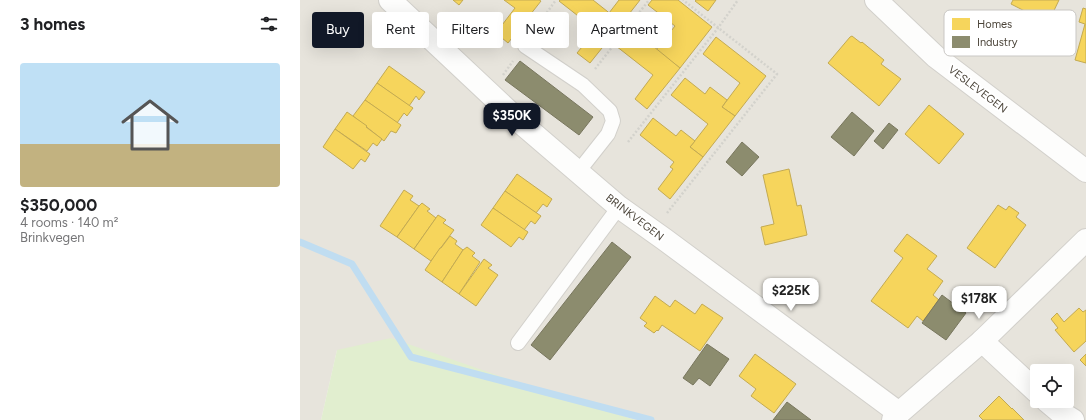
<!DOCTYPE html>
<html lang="en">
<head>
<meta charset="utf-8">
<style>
  :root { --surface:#fff; --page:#f2f2f2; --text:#202124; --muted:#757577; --accent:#111827 }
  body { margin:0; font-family:Figtree,sans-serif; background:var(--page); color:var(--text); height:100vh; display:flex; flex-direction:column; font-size:15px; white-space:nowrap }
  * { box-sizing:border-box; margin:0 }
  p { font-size:13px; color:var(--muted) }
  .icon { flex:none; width:22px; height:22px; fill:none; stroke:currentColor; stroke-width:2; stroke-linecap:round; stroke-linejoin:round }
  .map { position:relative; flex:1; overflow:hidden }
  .side { display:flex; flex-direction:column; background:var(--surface); width:300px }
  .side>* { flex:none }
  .banner { position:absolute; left:12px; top:12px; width:380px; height:36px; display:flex; gap:8px }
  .tools { position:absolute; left:730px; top:364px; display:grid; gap:8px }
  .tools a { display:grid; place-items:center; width:44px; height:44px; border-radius:4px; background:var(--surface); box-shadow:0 4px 16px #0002; font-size:20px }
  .price { position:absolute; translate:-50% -34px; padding:0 9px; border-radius:8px; background:#fff; color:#222; font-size:13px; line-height:26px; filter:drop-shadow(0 1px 2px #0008) }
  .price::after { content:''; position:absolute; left:50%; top:24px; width:12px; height:9px; margin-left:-6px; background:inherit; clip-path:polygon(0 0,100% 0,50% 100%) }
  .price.active { background:var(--accent); color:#fff }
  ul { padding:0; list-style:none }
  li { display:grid; align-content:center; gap:8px; height:212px; padding:0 20px }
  li span { display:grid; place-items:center; height:124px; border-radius:4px; color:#555 }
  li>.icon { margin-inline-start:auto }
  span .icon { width:72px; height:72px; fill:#fffc; stroke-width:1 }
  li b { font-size:17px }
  h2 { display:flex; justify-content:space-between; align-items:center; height:48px; padding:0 20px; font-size:17px }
  .pill { padding:0 14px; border-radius:4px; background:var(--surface); box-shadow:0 4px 16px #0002; font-size:14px; line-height:36px }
  .pill.active { background:var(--accent); color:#fff }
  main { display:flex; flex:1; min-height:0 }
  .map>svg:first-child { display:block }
  .residential { fill:#e7e4dc; fill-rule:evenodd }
  .green { fill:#e1eecf }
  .homes { fill:#f6d55c; stroke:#c3aa52 }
  .industry { fill:#8c8c6e; stroke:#78765e }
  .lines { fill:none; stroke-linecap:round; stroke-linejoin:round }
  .stream { stroke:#c0ddf1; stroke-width:7 }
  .service-casing { stroke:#d2d0cb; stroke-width:16 }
  .minor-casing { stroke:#d2d0cb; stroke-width:24 }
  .path { stroke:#d3d2cc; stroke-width:2.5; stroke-dasharray:2 2; stroke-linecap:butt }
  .service { stroke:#fdfdfc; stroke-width:14 }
  .minor { stroke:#fdfdfc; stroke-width:22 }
  .labels { text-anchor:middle; stroke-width:4; stroke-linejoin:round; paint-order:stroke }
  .street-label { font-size:11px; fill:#4b4439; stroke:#fff }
  .key { fill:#fff; stroke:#c9c7c4; stroke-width:1 }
  .key-label { font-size:11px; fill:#4b4439 }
</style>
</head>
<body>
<main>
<section class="side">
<h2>3 homes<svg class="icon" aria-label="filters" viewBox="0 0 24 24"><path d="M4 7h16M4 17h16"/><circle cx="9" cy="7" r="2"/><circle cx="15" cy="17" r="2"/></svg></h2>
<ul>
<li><span style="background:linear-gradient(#bfe0f5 65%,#c2b280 0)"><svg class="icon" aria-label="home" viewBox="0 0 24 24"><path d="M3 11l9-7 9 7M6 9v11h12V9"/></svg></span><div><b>$350,000</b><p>4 rooms · 140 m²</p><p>Brinkvegen</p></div></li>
</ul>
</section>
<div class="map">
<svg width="786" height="420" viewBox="0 0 786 420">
  <rect width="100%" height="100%" fill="#f4f2ee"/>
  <path class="residential" d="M0,0H786V420H336L228,386L37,350L21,420H0ZM737,371H767V401H737Z"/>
  <path class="green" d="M91,338L228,386L336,420H21L37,350Z"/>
  <g class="homes">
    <path d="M153,0H163L159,5Z"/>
    <path d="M204,0H239L241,1L208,43L196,33L215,8Z"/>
    <path d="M260,0H293L322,23L290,63L277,53L296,30L259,1Z"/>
    <path d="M319,0H340L322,23L309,13Z"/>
    <path d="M352,0H378L412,27L380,68L356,50L375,26L348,5Z"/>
    <path d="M396,0H416L408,11L395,1Z"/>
    <path d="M713,0H759L748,23L711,4Z"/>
    <path d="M783,8L786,9V63L775,60L785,24L779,22Z"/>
    <path d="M330,28L339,35L344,28L358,39L353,46L380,68L347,109L335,99L353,75L316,46Z"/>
    <path d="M552,36L561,43L562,42L584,60L581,64L601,79L579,106L528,63L550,37Z"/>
    <path d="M416,37L466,76L435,116L422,107L440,83L403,54Z"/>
    <path d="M89,66L125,92L119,100L116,96L109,106L77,83Z"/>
    <path d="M385,78L405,94L410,87L427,100L422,107L435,116L403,157L390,147L408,124L371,95Z"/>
    <path d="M77,83L113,108L107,116L104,113L97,123L65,100Z"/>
    <path d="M65,100L101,125L96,133L91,131L84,141L53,116Z"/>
    <path d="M629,105L664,134L639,164L605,134Z"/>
    <path d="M47,112L67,126L66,127L82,139L77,146L73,143L67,151L35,129Z"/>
    <path d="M353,118L376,136L381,130L395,141L390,147L403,157L370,199L358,189L373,169L370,167L374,162L340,135Z"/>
    <path d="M35,129L70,154L65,162L61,159L53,169L23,147Z"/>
    <path d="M489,169L497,206L501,205L507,235L465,245L461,227L474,224L463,175Z"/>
    <path d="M217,174L252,199L247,207L243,204L236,213L205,191Z"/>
    <path d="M104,190L113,196L110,200L119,206L97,237L80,226Z"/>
    <path d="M205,191L241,216L235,224L231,221L224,230L193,208Z"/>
    <path d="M122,203L130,209L127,211L136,218L114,249L97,237L119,206Z"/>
    <path d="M698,205L706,210L709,206L719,213L716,217L726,225L695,268L667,248Z"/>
    <path d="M193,208L228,232L223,240L219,237L211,247L181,225Z"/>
    <path d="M138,215L146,220L143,223L154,230L131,261L114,249Z"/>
    <path d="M607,234L637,256L627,269L643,281L633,295L639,300L623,321L617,316L608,328L571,301L603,258L594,251Z"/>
    <path d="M150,236L157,241L155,244L163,250L142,282L125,270L140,248H141Z"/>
    <path d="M167,247L175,253L172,256L180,262L159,294L142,282L163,250Z"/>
    <path d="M184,259L192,265L188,268L198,275L176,306L159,294Z"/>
    <path d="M355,296L370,307L375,300L395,314L402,304L423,318L400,351L362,325L358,331L357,330L354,333L344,326L347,323L340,318Z"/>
    <path d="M779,308L783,312L786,310V341L774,352L755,330L758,328L751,319L757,313L764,322Z"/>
    <path d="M455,354L496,384L474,413L451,396L456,389L439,376Z"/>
    <path d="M786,354V366L780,360Z"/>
    <path d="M699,396L712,409V408L724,420H683L679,416Z"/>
  </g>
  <g class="industry">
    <path d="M220,61L293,117L279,135L205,80Z"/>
    <path d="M552,112L574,131L554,156L531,137Z"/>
    <path d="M589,123L598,130L583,149L574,141Z"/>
    <path d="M442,142L459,157L442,176L426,162Z"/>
    <path d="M312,242L331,257L250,360L231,345Z"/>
    <path d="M642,295L666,313L646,340L622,323Z"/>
    <path d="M407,344L429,359L410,386L399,378L393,385L383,378Z"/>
    <path d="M487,402L511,420H473Z"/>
  </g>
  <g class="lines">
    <path class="stream" d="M0,242L52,264L111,357L351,420"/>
    <g class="service-casing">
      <g id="service">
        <path d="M225,46L283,85L310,111L313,121L308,134L278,172"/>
        <path d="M218,343L319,207"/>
      </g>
    </g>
    <g class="minor-casing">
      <g id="minor">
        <path d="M90,0L221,123L319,207L364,239L599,413"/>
        <path d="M576,0L636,57L786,171"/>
        <path d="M682,341L737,392"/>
        <path d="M747,401L760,412L773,420"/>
        <path d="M593,420L599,413L682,341L786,240"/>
      </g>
    </g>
    <g class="path">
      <path d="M235,29L256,0"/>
      <path d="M295,69L349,0"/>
      <path d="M203,75L213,61"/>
      <path d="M328,142L418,28L438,0"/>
      <path d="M367,213L477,74L383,0"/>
    </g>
    <use href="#service" class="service"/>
    <use href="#minor" class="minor"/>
  </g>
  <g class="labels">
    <g class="street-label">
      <text transform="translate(678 89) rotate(37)" y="4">VESLEVEGEN</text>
      <text transform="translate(335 217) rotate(37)" y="4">BRINKVEGEN</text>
    </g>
  </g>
  <rect x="644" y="10" width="132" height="46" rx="6" class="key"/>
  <rect x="652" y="18" width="18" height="12" fill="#f6d55c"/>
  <rect x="652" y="36" width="18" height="12" fill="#8c8c6e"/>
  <g class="key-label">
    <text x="677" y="28">Homes</text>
    <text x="677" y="46">Industry</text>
  </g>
</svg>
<div class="tools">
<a><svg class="icon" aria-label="locate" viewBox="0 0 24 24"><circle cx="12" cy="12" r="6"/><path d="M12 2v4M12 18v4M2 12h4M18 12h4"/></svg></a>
</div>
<b class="price active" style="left:212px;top:137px">$350K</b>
<b class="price" style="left:491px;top:312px">$225K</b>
<b class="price" style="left:679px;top:320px">$178K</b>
<div class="banner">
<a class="pill active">Buy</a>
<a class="pill">Rent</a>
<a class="pill">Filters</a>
<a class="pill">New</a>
<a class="pill">Apartment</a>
</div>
</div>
</main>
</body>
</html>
